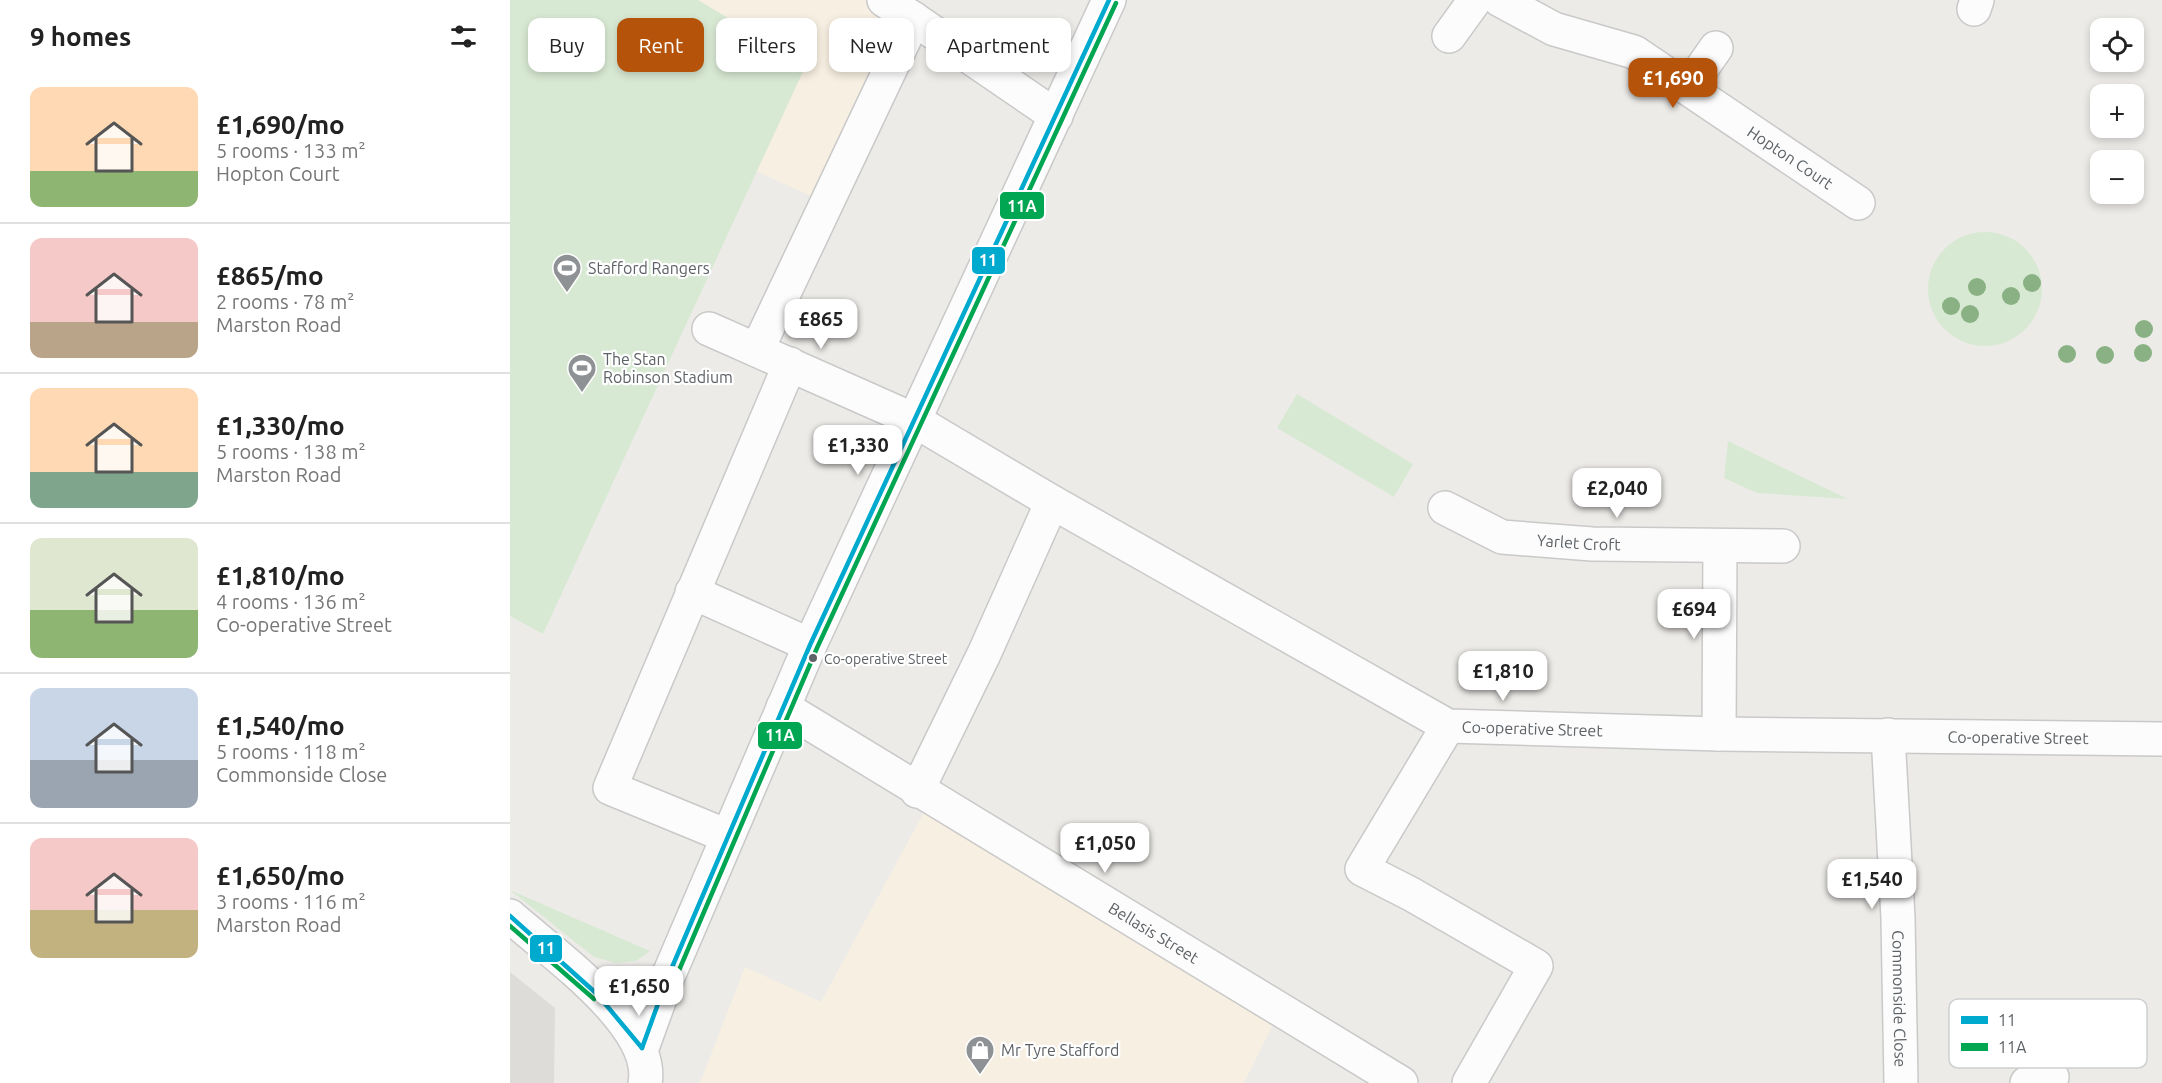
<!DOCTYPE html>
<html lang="en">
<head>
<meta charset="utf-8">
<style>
  :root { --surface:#fff; --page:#f6f6f6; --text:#222; --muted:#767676; --line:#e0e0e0; --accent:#b45309 }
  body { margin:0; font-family:Ubuntu,sans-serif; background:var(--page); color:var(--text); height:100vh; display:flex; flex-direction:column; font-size:22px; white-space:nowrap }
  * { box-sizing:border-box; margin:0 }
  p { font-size:20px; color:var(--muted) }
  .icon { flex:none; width:33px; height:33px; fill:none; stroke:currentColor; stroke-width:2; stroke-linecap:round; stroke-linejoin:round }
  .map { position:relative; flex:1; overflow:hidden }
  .sheet { display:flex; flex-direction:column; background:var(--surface); width:510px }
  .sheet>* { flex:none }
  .hud { position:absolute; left:18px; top:18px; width:570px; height:54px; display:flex; gap:12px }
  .tools { position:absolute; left:1580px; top:18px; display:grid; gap:12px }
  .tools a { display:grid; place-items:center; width:54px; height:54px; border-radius:12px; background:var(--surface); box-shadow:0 3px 9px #0003; font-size:30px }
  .price { position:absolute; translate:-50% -51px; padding:0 14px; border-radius:12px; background:#fff; color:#222; font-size:20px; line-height:39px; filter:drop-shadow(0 2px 3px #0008) }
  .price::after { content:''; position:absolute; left:50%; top:36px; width:18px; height:14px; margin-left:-9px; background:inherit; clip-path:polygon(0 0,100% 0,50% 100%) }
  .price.active { background:var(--accent); color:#fff }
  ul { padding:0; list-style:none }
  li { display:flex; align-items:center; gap:18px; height:150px; padding:0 30px }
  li+li { border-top:2px solid var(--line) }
  li span { display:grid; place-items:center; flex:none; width:168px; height:120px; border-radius:12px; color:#555 }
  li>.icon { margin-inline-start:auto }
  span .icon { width:72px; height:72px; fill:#fffc; stroke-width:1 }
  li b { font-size:26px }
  h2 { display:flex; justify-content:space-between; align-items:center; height:72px; padding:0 30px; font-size:26px }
  .chip { padding:0 21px; border-radius:12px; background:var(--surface); box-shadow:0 3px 9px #0003; font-size:21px; line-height:54px }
  .chip.active { background:var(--accent); color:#fff }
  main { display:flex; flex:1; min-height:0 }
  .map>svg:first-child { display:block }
  .commercial { fill:#f7efe1 }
  .industrial { fill:#dedcd9 }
  .green { fill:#d8e9d3 }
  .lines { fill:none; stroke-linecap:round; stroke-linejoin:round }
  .minor-casing { stroke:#c9c9c9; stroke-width:36 }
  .minor { stroke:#fcfcfc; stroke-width:33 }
  .bus-1-casing { stroke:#fff; stroke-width:9 }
  .bus-2-casing { stroke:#fff; stroke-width:9 }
  .bus-1 { stroke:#00a9ce; stroke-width:4.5 }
  .bus-2 { stroke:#00a651; stroke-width:4.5 }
  .tree { fill:#89b183 }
  .bus-dot { fill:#5d6266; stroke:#fff; stroke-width:2 }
  .labels { text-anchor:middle; stroke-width:4.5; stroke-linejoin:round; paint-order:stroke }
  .bus-label { font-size:14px; fill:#5d6266; stroke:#fff; text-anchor:start }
  .street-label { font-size:16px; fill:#5d6266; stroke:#fff }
  .poi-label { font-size:16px; fill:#5d6266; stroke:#fff; text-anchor:start }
  .key { fill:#fff; stroke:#ced0d1; stroke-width:1.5 }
  .key-label { font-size:16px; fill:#5d6266 }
  .line-badge { stroke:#fff; stroke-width:2 }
  .badge-label { font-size:16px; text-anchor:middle; font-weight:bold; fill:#fff }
</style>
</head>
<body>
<main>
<section class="sheet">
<h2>9 homes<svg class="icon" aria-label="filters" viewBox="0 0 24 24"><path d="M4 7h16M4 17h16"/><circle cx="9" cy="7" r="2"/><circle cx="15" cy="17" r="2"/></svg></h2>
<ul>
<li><span style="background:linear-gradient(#ffd9b3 70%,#8fb573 0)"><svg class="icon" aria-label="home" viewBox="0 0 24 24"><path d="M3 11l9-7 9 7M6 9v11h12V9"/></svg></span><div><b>£1,690/mo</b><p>5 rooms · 133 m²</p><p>Hopton Court</p></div></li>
<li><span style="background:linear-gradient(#f6c9c9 70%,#b9a48a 0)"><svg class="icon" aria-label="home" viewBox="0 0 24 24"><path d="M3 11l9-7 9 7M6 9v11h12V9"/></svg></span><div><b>£865/mo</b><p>2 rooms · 78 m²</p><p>Marston Road</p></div></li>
<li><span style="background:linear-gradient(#ffd9b3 70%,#7fa58c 0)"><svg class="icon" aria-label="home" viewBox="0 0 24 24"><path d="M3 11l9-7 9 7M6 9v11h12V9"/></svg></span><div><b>£1,330/mo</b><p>5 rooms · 138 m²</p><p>Marston Road</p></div></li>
<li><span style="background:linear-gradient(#dfe7d0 60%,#8fb573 0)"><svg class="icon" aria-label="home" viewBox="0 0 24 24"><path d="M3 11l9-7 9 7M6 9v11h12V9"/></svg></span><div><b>£1,810/mo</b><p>4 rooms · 136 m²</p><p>Co-operative Street</p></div></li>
<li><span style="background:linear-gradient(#c9d6e8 60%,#9aa5b1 0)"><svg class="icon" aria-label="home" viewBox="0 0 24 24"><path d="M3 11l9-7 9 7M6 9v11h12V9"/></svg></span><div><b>£1,540/mo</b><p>5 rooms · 118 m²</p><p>Commonside Close</p></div></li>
<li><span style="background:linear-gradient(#f6c9c9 60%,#c2b280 0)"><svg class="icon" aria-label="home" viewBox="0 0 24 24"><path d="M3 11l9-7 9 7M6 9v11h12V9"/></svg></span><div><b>£1,650/mo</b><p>3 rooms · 116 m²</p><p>Marston Road</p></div></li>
</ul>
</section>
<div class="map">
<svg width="1652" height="1083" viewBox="0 0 1652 1083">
  <rect width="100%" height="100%" fill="#edebe8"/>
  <g class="commercial">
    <path d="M188,0H370L397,18L319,204L246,171L296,65Z"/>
    <path d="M418,805L772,1006L734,1083H190L235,967L311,1002Z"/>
  </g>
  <path class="industrial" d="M0,972L45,1008L44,1083H0Z"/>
  <g class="green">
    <path d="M0,0H188L296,65L33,634L0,616Z"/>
    <circle cx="1475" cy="289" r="57"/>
    <path d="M787,394L903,464L884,497L767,428Z"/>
    <path d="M1218,441L1338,499L1247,493L1214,478Z"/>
    <path d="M0,890L140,951L126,961L106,963L84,957Z"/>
  </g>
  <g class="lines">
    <g class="minor-casing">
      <g id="minor">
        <path d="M374,0L404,19"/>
        <path id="s1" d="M990,0L1044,29L1124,52L1348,203"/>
        <path d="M1464,9L1467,0"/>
        <path d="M939,36L965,0"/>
        <path d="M1178,88L1206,48"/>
        <path id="s2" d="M199,329L402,419L542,502L938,726L1209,734L1652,739"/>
        <path d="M247,350L404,19L546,116"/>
        <path id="s3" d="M935,508L992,537L1082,544L1273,546"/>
        <path d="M182,592L300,645"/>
        <path id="s4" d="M273,707L891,1083"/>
        <path d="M938,726L852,869L901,894L1026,966L959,1083"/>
        <path d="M1209,734L1210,546"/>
        <path id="s5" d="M1378,735L1388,918L1391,1083"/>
        <path d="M407,791L474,654L542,502"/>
        <path d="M217,836L100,788L280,364"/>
        <path d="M0,916C40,952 146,1025 135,1083"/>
        <path d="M89,993C115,995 133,989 157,979"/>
        <path d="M132,1048L157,979L300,645L599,0"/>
        <path d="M1517,1083L1542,1077"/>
      </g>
    </g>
    <use href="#minor" class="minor"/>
    <g class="bus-1-casing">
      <g id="bus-1">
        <path d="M0,916L87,994L132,1048"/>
        <path d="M132,1048L157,979L300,645L599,0"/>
      </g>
    </g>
    <g class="bus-2-casing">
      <g id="bus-2">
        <path d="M0,926L84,999"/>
        <path d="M164,982L307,648L606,3"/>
      </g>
    </g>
    <use href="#bus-1" class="bus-1"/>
    <use href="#bus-2" class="bus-2"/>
  </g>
  <g class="tree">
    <circle cx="1522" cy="283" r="9"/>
    <circle cx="1467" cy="287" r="9"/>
    <circle cx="1501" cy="296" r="9"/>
    <circle cx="1441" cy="306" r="9"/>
    <circle cx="1460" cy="314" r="9"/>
    <circle cx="1634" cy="329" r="9"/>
    <circle cx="1633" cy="353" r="9"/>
    <circle cx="1557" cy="354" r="9"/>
    <circle cx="1595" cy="355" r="9"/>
  </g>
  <defs>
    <g id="stadium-pin" transform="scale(1.5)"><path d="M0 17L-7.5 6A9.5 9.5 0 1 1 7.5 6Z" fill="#8f9294" stroke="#fff"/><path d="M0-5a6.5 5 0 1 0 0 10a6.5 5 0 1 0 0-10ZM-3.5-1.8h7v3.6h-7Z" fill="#fff"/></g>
    <g id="shop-pin" transform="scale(1.5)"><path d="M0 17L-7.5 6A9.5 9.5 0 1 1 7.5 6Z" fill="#8f9294" stroke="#fff"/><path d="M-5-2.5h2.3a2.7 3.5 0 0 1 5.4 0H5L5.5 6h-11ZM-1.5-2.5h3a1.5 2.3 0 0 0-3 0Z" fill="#fff"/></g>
  </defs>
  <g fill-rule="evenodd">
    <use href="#stadium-pin" x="57" y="268"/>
    <use href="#stadium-pin" x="72" y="368"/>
    <use href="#shop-pin" x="470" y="1050"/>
  </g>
  <circle class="bus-dot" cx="303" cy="658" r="5"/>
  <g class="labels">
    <g class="bus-label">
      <text x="314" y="664">Co-operative Street</text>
    </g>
    <g class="street-label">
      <text dy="6" stroke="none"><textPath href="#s1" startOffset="333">Hopton Court</textPath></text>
      <text dy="6" stroke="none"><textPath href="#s3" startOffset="141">Yarlet Croft</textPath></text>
      <text dy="6" stroke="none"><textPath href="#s2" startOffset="924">Co-operative Street</textPath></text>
      <text dy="6" stroke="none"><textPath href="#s2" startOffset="1410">Co-operative Street</textPath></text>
      <text dy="6" stroke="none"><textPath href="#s4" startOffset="434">Bellasis Street</textPath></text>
      <text dy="6" stroke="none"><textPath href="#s5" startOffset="264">Commonside Close</textPath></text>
    </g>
    <g class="poi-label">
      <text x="78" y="274">Stafford Rangers</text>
      <text x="93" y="365">The Stan<tspan x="93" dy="18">Robinson Stadium</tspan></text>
      <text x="491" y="1056">Mr Tyre Stafford</text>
    </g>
  </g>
  <rect x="1439" y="999" width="198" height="69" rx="9" class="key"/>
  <rect x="1451" y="1016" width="27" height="8" fill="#00a9ce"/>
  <rect x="1451" y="1043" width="27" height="8" fill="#00a651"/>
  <g class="key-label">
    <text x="1488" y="1026">11</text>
    <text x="1488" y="1053">11A</text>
  </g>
  <g class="line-badge">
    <rect x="489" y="191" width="46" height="29" rx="6" fill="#00a651"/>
    <rect x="461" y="246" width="35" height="29" rx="6" fill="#00a9ce"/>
    <rect x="247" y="721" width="46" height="29" rx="6" fill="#00a651"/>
    <rect x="19" y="934" width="34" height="29" rx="6" fill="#00a9ce"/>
  </g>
  <g class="badge-label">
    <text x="512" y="212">11A</text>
    <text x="478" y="266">11</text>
    <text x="270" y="741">11A</text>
    <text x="36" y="954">11</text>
  </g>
</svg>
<div class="tools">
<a><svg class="icon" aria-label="locate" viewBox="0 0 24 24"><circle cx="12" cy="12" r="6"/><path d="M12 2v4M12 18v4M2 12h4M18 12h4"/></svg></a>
<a>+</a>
<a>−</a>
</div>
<b class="price active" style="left:1163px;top:109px">£1,690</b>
<b class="price" style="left:311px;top:350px">£865</b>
<b class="price" style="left:348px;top:476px">£1,330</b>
<b class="price" style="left:1107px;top:519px">£2,040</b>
<b class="price" style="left:1184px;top:640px">£694</b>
<b class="price" style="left:993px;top:702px">£1,810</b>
<b class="price" style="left:595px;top:874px">£1,050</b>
<b class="price" style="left:1362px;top:910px">£1,540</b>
<b class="price" style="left:129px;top:1017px">£1,650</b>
<div class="hud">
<a class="chip">Buy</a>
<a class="chip active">Rent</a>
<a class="chip">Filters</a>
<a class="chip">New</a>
<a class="chip">Apartment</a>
</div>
</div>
</main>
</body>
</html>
